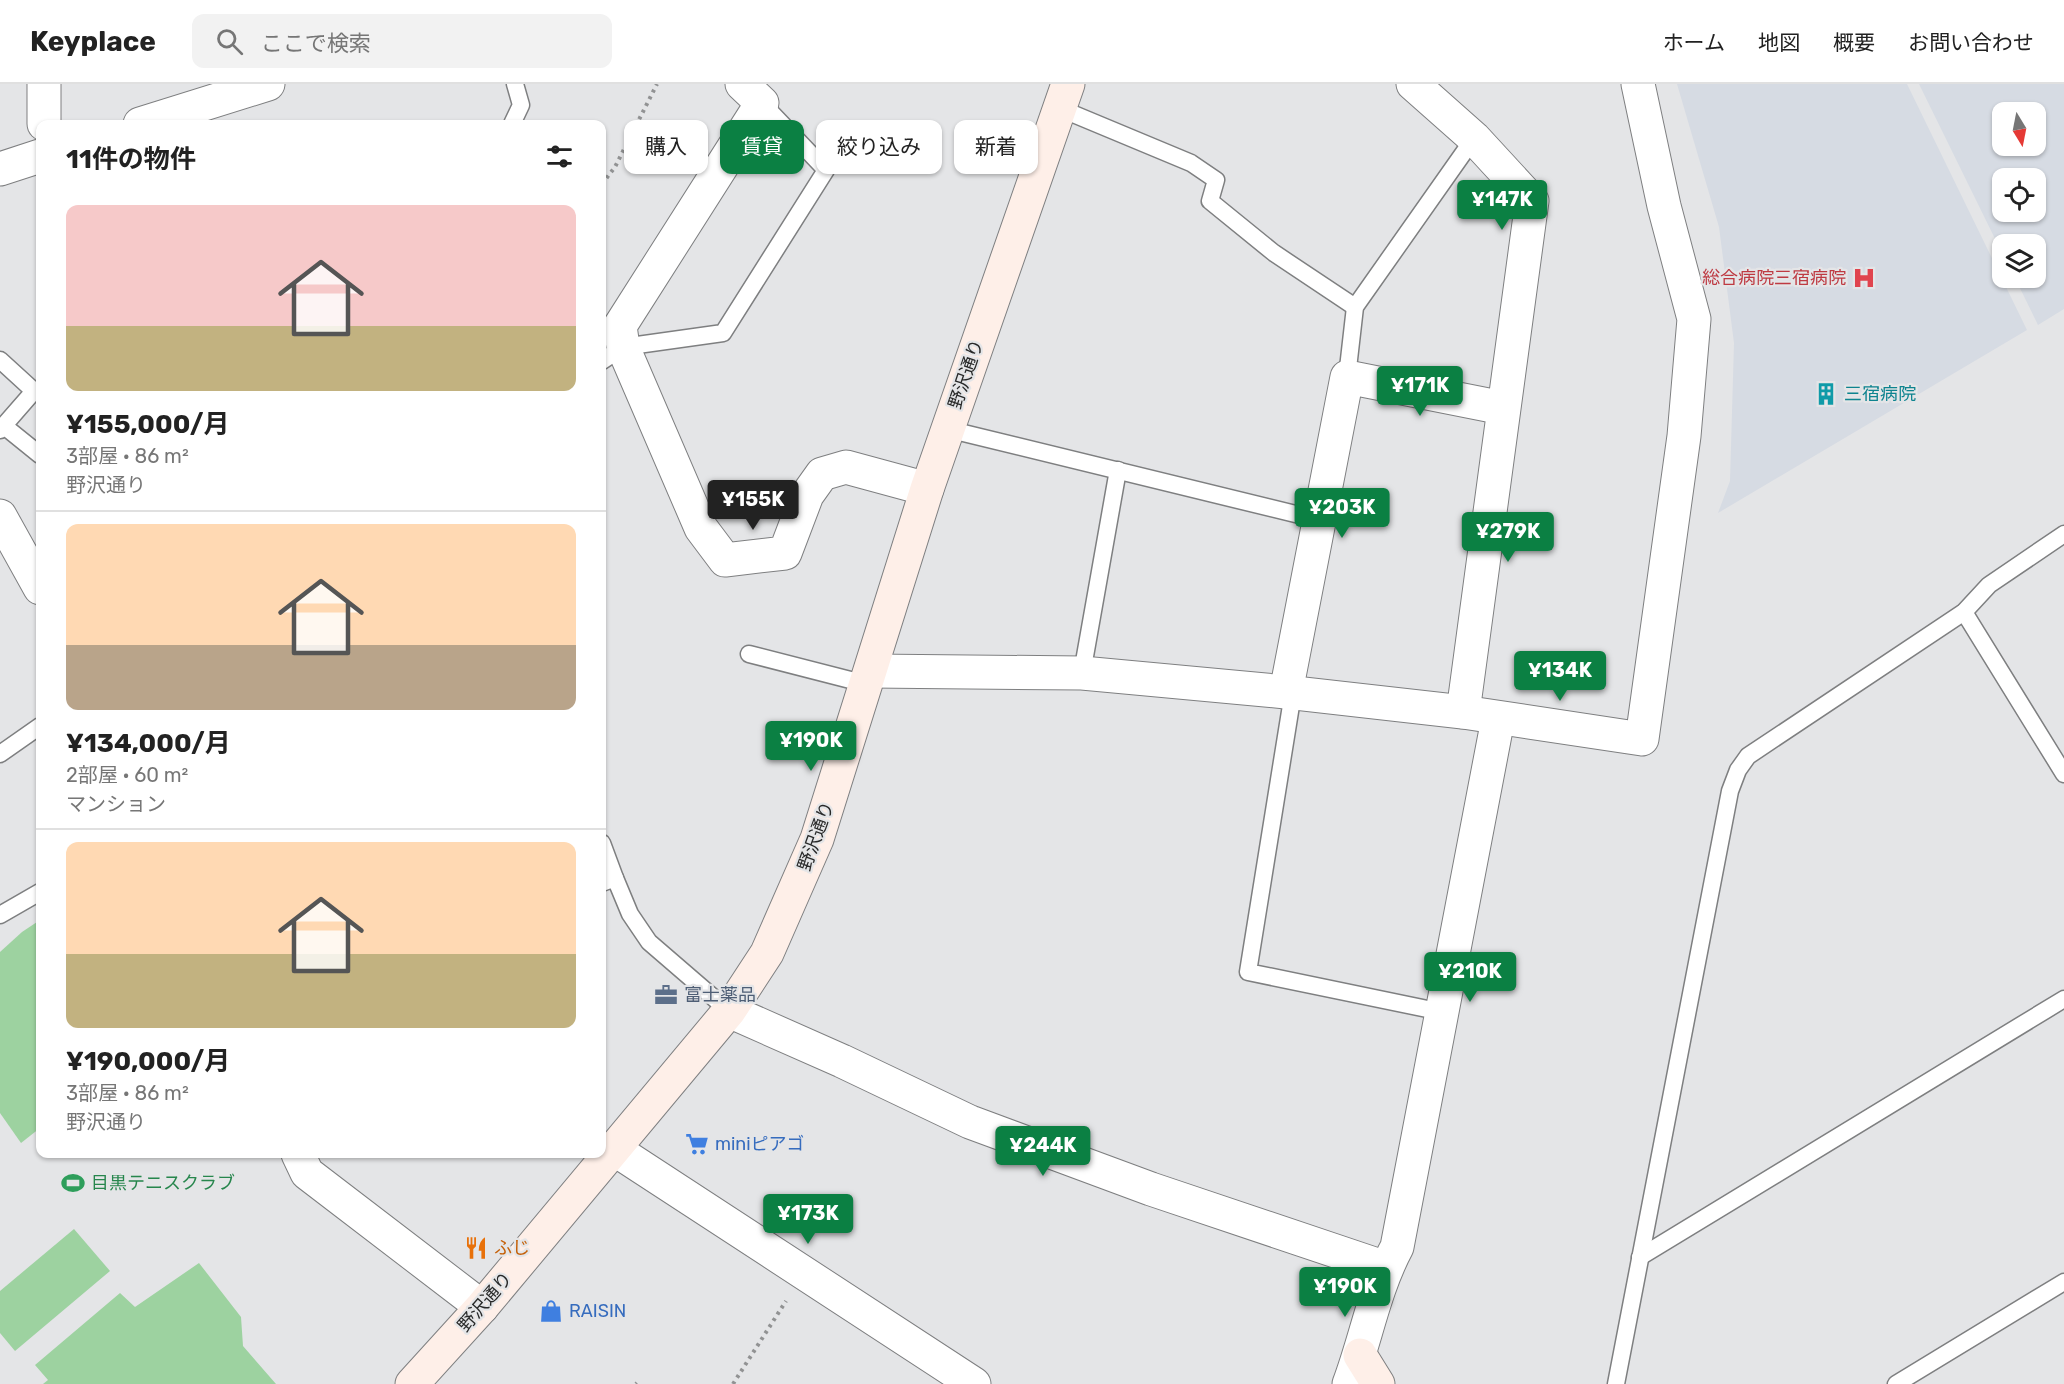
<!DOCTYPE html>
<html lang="ja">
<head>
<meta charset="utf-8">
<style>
  :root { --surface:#fff; --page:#f2f2f2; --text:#222; --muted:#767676; --line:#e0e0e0; --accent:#0b8043 }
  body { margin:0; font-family:Rubik,"Noto Sans JP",sans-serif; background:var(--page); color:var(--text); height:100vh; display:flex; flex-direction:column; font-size:22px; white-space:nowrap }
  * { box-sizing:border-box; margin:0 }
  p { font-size:20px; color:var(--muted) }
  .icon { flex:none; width:33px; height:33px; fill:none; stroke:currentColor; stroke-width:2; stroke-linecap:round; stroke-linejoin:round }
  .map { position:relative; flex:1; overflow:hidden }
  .drawer { position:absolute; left:36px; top:36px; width:570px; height:1038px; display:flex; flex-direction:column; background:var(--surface); border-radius:12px; box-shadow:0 2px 4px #0004 }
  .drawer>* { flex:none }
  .hud { position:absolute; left:624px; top:36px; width:570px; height:54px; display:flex; gap:12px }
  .needle { width:39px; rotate:170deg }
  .fabs { position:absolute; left:1992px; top:18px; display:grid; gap:12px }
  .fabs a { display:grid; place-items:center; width:54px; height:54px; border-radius:12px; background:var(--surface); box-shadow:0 2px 4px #0004; font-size:30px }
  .price { position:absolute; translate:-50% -51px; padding:0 14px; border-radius:6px; background:var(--accent); color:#fff; font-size:20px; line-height:39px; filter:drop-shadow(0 2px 3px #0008) }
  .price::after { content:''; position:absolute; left:50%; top:36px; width:18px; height:14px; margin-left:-9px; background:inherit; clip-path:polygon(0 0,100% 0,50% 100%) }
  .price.selected { background:#222; color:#fff }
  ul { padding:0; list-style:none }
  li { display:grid; align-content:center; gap:12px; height:318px; padding:0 30px }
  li+li { border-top:2px solid var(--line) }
  li span { display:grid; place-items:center; height:186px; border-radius:12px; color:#555 }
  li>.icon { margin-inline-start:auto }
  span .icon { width:108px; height:108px; fill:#fffc; stroke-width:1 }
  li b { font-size:26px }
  h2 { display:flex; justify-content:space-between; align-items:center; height:72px; padding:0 30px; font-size:26px }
  .pill { padding:0 21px; border-radius:12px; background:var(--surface); box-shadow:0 2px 4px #0004; font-size:21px; line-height:54px }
  .pill.selected { background:var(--accent); color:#fff }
  header { display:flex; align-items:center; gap:36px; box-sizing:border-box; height:84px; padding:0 30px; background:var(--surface); border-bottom:2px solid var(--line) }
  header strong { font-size:28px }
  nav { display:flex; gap:33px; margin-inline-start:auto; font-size:21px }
  .search { width:420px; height:54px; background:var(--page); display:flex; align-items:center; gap:15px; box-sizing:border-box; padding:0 21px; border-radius:12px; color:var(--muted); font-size:22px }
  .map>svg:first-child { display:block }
  .built { fill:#d6dbe3; fill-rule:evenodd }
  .green { fill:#9dd2a0 }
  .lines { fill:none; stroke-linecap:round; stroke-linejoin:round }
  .lane-casing { stroke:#7e7f80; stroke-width:19 }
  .street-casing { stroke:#7e7f80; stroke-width:35 }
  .secondary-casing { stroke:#7e7f80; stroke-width:35 }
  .path { stroke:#919293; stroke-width:4; stroke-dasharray:3 4.5; stroke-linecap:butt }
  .lane { stroke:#fff; stroke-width:16 }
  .street { stroke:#fff; stroke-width:33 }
  .secondary { stroke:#feefe8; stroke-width:33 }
  .labels { text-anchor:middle; stroke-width:4.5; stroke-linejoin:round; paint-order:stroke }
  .health-label { font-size:18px; fill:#be3a42; stroke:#e4e5e7; text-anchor:end }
  .street-label { font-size:18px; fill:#282929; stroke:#e4e5e7 }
  .culture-label { font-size:18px; fill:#0d838f; stroke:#e4e5e7; text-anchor:start }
  .service-label { font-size:18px; fill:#4e5e75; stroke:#e4e5e7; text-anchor:start }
  .shop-label { font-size:18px; fill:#366cbe; stroke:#e4e5e7; text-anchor:start }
  .leisure-label { font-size:18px; fill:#27864d; stroke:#e4e5e7; text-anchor:start }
  .food-label { font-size:18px; fill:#c56008; stroke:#e4e5e7; text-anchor:start }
</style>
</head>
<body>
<header>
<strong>Keyplace</strong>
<div class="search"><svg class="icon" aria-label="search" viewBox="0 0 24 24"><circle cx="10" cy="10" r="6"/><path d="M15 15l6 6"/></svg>ここで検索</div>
<nav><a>ホーム</a><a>地図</a><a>概要</a><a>お問い合わせ</a></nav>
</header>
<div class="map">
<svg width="2064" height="1300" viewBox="0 0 2064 1300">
  <rect width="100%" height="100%" fill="#e4e5e7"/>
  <g class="built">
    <path d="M1677,0H1907L2027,246L1718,429L1730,397L1734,259L1719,143Z"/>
    <path d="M1919,0H2064V225L2038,241L2015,194H2036V160H2002V169ZM2002,28H2036V62H2002ZM2002,94H2036V128H2002Z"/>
  </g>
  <g class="green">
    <path d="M40,836V1044L21,1059L0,1029V868L22,848Z"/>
    <path d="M74,1145L110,1187L15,1267L0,1249V1207Z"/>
    <path d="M199,1179L241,1233L243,1262L276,1300H43L48,1296L35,1281L120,1209L135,1223Z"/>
  </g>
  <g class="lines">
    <g class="lane-casing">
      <g id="lane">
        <path d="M1059,24L1191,79L1216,96L1210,117L1274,169L1355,223"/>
        <path d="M512,40L521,21L515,0"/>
        <path d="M0,276L34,307L0,346"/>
        <path d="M602,277L623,263L723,249L826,86L762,19"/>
        <path d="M1347,293L1355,223L1474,54"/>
        <path d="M4,342L40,371"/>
        <path d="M947,345L1320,436"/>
        <path d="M1964,528L2064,690"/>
        <path d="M749,570L866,600"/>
        <path d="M1082,589L1118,386"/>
        <path d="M1293,609L1248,888L1442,928"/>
        <path d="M0,670L40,642"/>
        <path d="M602,759L615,794"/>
        <path d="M602,799L615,794L630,830L649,858L729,927"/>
        <path d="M0,831L40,808"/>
        <path d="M1640,1173L2064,915"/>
        <path d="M1616,1300L1730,707L1738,686L1748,672L1964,528L1989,501L2064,450"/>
        <path d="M1896,1300L2064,1198"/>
      </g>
    </g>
    <g class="street-casing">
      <g id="street">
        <path d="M742,0L762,19L620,242L623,263L701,444L725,476L785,469L807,411L822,390L846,383L927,405"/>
        <path d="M1413,0L1474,54L1532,117L1463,628"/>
        <path d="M44,40V0"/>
        <path d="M140,40L268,0"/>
        <path d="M0,85L40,72"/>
        <path d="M0,432L40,504"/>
        <path d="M871,587L1082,589L1286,608L1463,628L1642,655L1684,352L1694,235L1664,122L1638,0"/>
        <path d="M1286,608L1347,293L1503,324"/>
        <path d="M729,927L842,977L970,1038L1151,1105L1386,1184"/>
        <path d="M614,1065L974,1300"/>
        <path d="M298,1070L307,1089L482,1223"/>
        <path d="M1349,1300C1366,1255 1374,1206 1397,1163L1498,635"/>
      </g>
    </g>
    <g class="secondary-casing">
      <g id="secondary">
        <path d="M1360,1271L1378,1300"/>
        <path d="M412,1300L482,1223L729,927L767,869L817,755L927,405L1068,0"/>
      </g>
    </g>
    <g class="path">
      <path d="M602,100L615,83L657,0"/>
      <path d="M636,1300L637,1299"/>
      <path d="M733,1300L786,1217"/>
    </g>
    <use href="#lane" class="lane"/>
    <use href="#street" class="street"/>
    <use href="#secondary" class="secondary"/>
  </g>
  <defs>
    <g id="hospital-bare" transform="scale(1.8)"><path d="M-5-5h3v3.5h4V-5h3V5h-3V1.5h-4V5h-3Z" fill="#e0444e" stroke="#e4e5e7" stroke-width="2.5" paint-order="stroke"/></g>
    <g id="building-bare" transform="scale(1.8)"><path d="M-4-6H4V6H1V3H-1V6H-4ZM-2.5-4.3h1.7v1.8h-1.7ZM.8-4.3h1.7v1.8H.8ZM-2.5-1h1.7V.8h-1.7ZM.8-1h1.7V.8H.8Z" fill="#0f9aa8" stroke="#e4e5e7" stroke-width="2.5" paint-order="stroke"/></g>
    <g id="office-bare" transform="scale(1.8)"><path d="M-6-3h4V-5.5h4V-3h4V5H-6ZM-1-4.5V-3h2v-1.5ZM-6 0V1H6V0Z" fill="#5c6f8a" stroke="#e4e5e7" stroke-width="2.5" paint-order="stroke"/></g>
    <g id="supermarket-bare" transform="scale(1.8)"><path d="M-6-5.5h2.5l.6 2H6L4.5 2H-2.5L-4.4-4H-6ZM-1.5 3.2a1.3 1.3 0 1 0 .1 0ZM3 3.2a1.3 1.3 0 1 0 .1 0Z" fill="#3f7fe0" stroke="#e4e5e7" stroke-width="2.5" paint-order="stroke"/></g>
    <g id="stadium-bare" transform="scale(1.8)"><path d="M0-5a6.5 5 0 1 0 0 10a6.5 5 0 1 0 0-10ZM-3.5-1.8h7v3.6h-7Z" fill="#2e9e5b" stroke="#e4e5e7" stroke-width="2.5" paint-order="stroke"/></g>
    <g id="restaurant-bare" transform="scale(1.8)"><path d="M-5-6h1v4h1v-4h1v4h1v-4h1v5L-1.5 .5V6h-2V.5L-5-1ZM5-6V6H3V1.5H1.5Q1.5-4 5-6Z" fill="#e8710a" stroke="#e4e5e7" stroke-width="2.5" paint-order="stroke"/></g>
    <g id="shop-bare" transform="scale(1.8)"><path d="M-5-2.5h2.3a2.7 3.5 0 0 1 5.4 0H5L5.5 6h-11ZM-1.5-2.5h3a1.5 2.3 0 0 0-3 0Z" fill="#3f7fe0" stroke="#e4e5e7" stroke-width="2.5" paint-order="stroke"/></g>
  </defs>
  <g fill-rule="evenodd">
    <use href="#hospital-bare" x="1864" y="194"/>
    <use href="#building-bare" x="1826" y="310"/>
    <use href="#office-bare" x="666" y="911"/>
    <use href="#supermarket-bare" x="697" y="1060"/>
    <use href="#stadium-bare" x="73" y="1099"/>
    <use href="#restaurant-bare" x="476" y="1164"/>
    <use href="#shop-bare" x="551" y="1227"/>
  </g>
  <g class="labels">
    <g class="health-label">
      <text x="1846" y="200">総合病院三宿病院</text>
    </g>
    <g class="street-label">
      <text transform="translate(966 290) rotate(-71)" y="6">野沢通り</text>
      <text transform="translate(816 752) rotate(-70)" y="6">野沢通り</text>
      <text transform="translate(485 1218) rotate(-49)" y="6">野沢通り</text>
    </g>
    <g class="culture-label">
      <text x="1844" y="316">三宿病院</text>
    </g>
    <g class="service-label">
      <text x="684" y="917">富士薬品</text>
    </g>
    <g class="shop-label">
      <text x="715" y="1066">miniピアゴ</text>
      <text x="569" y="1233">RAISIN</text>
    </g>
    <g class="leisure-label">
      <text x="91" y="1105">目黒テニスクラブ</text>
    </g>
    <g class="food-label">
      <text x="494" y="1170">ふじ</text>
    </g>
  </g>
</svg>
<div class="fabs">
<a><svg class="needle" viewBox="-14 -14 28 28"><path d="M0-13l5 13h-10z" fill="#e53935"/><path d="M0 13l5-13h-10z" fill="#767676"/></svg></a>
<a><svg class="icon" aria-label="locate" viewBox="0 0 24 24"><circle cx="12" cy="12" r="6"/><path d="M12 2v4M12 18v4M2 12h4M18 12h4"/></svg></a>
<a><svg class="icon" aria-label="layers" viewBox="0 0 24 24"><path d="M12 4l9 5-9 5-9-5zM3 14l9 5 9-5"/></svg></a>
</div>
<b class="price" style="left:1502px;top:147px">¥147K</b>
<b class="price" style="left:1420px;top:333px">¥171K</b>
<b class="price selected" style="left:753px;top:447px">¥155K</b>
<b class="price" style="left:1342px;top:455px">¥203K</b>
<b class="price" style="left:1508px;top:479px">¥279K</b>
<b class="price" style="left:1560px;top:618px">¥134K</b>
<b class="price" style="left:811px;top:688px">¥190K</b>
<b class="price" style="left:1470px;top:919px">¥210K</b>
<b class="price" style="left:1043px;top:1093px">¥244K</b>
<b class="price" style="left:808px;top:1161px">¥173K</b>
<b class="price" style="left:1345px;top:1234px">¥190K</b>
<div class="hud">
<a class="pill">購入</a>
<a class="pill selected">賃貸</a>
<a class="pill">絞り込み</a>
<a class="pill">新着</a>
</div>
<section class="drawer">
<h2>11件の物件<svg class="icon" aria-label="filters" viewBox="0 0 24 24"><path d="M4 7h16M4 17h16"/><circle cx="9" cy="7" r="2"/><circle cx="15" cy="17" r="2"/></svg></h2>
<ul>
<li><span style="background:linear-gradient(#f6c9c9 65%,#c2b280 0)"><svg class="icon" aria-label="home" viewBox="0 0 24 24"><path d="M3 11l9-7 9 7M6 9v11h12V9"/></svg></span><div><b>¥155,000/月</b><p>3部屋 · 86 m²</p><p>野沢通り</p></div></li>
<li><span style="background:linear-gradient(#ffd9b3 65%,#b9a48a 0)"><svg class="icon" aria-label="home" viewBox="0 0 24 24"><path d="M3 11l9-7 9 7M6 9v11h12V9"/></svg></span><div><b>¥134,000/月</b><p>2部屋 · 60 m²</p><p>マンション</p></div></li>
<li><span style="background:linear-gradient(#ffd9b3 60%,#c2b280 0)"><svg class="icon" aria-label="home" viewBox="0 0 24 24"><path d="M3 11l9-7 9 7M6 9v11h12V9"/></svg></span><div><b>¥190,000/月</b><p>3部屋 · 86 m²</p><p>野沢通り</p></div></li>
</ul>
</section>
</div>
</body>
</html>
